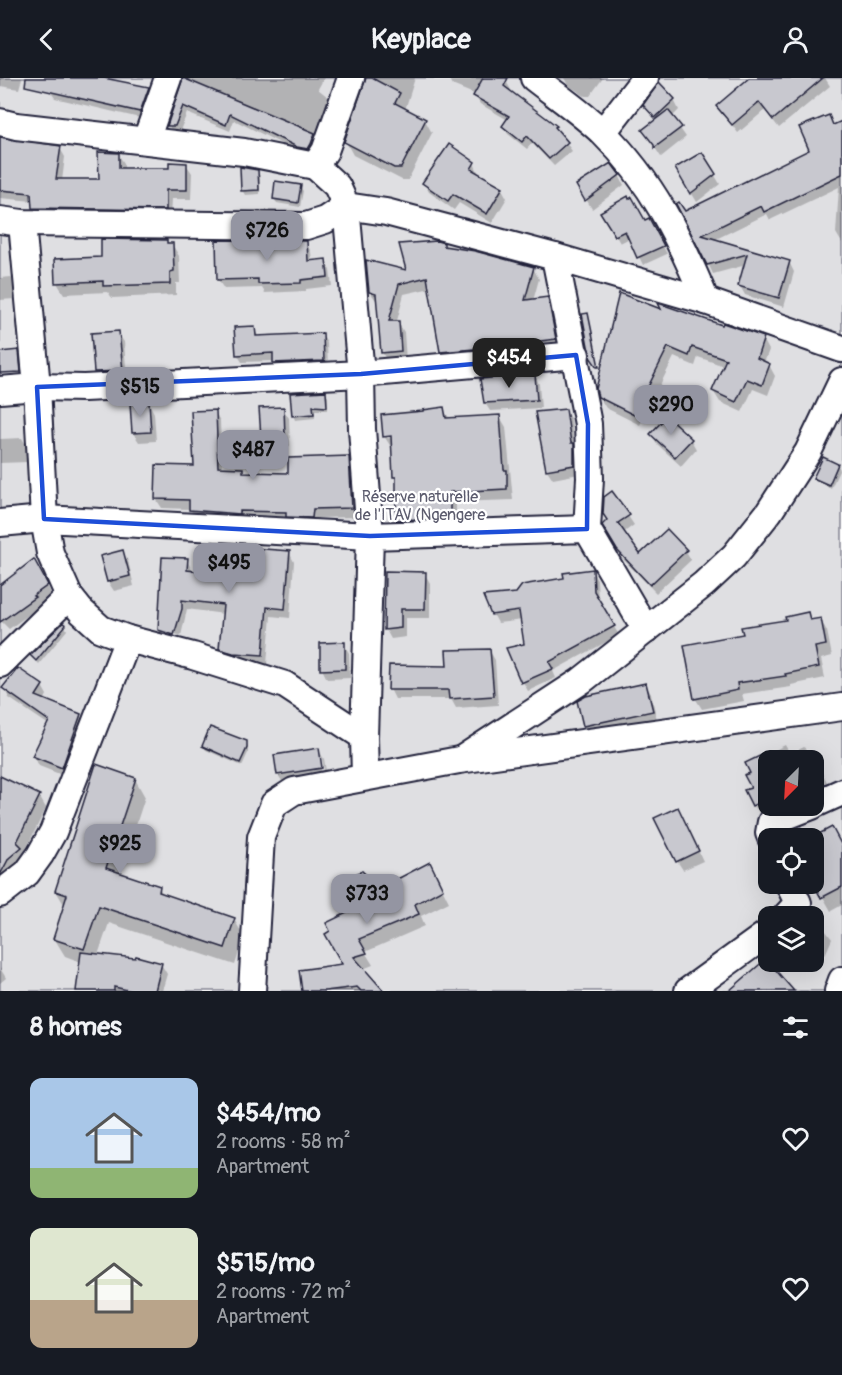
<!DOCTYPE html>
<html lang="en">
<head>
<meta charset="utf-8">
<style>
  :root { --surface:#171b24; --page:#242831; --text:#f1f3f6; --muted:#9ea1a6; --accent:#9495a2 }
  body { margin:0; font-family:Pangolin,sans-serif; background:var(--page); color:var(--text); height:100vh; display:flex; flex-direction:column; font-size:22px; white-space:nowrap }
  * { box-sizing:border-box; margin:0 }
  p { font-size:20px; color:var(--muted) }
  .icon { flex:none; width:33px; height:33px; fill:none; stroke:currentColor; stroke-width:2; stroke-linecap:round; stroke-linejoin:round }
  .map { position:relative; height:913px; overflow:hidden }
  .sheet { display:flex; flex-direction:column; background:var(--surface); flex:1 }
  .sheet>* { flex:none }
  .needle { width:39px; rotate:204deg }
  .tools { position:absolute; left:758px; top:672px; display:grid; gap:12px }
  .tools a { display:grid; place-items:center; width:66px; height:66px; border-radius:12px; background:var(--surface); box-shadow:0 6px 24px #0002; font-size:30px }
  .price { position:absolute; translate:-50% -51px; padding:0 14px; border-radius:12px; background:var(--accent); color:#111; font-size:20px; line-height:39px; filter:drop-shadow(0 2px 3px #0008) }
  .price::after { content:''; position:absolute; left:50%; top:36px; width:18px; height:14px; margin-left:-9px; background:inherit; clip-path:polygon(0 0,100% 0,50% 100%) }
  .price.current { background:#222; color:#fff }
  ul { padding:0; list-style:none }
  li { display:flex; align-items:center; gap:18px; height:150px; padding:0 30px }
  li span { display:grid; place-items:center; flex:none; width:168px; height:120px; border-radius:12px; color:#555 }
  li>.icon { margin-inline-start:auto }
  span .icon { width:72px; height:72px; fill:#fffc; stroke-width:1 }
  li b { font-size:26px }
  h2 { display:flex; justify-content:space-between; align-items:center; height:72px; padding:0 30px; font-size:26px }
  header { display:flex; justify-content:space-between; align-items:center; height:78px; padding:0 30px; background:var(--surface); font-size:27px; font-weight:700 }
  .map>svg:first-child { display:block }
  .green { fill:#dfdfe2; stroke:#80808e; stroke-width:1.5; fill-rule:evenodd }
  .shadow { fill:#0003; fill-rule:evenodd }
  .building { fill:#c8c8cf; stroke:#22223b; stroke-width:1.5 }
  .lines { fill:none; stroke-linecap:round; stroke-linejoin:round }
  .minor-casing { stroke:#22223b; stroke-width:30 }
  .minor { stroke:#fff; stroke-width:26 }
  .marked { fill:none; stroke:#1d4ed8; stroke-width:4.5; stroke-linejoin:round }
  .labels { text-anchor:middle; stroke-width:4.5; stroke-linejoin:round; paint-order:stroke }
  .park-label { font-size:16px; fill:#5b5b6d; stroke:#fff }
</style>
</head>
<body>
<header><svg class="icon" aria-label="back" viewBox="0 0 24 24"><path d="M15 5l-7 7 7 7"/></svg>Keyplace<svg class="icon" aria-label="person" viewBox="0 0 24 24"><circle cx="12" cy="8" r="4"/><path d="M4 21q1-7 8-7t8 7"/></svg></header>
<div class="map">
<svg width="842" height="913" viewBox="0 0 842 913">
  <rect width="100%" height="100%" fill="#fff"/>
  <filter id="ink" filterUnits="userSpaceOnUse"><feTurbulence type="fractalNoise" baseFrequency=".0167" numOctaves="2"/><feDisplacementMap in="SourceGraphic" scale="12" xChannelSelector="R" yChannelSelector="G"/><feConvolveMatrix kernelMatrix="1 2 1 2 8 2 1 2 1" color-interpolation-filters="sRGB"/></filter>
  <g filter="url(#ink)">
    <path class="green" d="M0,0H842V913H0ZM768,682H813V728H768ZM768,760H813V806H768ZM768,838H813V884H768Z"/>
    <g class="shadow">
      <path d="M0,0H22L19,11L0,8Z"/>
      <path d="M40,0H97L148,10L152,17L144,41L55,20Z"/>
      <path d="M184,0H324L318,11L328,19L332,26L312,78L302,76L234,42L230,53L187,35L179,55H173L169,48Z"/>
      <path d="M367,0H415L405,32L425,42L432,55L408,102H402L353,77L346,64Z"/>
      <path d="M448,0H500L506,3L511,12L510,14L555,49L572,73L554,88L532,65L527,71L508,56L503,48L508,42L480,26L474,16L452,7Z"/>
      <path d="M564,0H603L590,18H585L568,7Z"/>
      <path d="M747,0H825L830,8L779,50L765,32L738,55L718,28L748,2Z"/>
      <path d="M659,7L674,22L679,32L672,39L686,59L661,79L644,53L657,43L645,27Z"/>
      <path d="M833,48L842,53V165L836,155L839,109L770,142L767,136L714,162L789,184L794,194L784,229L745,217L740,208L746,187L713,196L684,135L811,73Z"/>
      <path d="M0,62L60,70L65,79L62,103H100L118,76L124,85V91H171L186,86L192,95L191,121H171L170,140L38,139L33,130V123L0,120Z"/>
      <path d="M702,76L720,106L697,124L677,91Z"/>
      <path d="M474,85L479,96L502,111L507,120L492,145L459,125L454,132L429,114L424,105Z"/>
      <path d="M257,93L260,98V116L245,117L242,112Z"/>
      <path d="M619,97L624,107L592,131L578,108Z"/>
      <path d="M300,108L303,113L300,129L277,125L274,121Z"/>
      <path d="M602,134L645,144L649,142L667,176L643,187L630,160L620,165Z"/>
      <path d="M306,164L311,174L312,184L325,183L330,192L332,208L306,211V213L265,215L262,210L224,211L218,202Z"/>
      <path d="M172,166L179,178L180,205H176V217L112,220L108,214L64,216L57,205L103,180Z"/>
      <path d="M443,166L445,170L533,190L539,201L533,223L547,221L553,231L561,271L447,284L442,273L431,210L404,216L397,243L404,254L406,283L388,285L382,274L378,225L370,214L408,194Z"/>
      <path d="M11,199L13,203L15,221L0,222V200Z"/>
      <path d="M664,233L763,261L769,272L764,285L769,287L775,298L768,317L753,311L742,334L720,324L713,313L724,288L698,279L695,288L674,279L640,347L606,330L599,319Z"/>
      <path d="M254,250L259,260L322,257L327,265L328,290L279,293L275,283L242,284L237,276Z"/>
      <path d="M118,255L124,264L127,302L101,303L95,294L92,257Z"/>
      <path d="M535,297L539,306L541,330L490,333L485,325Z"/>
      <path d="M325,314L328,319V332H315V340L295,342L293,337Z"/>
      <path d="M149,325L154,335L156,363L139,364L133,355Z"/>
      <path d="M283,331L289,340L290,368H268L262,359Z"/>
      <path d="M443,331L450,341L500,339L506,349L513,422L456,424V451L403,453L397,442V404L394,399L393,369H391L384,358L383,338L425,335V333ZM398,356V359L387,360V357Z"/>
      <path d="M565,332L571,342L574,369L578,376L579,396L553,401L547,392Z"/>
      <path d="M215,334L220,343L222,391L242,392L244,396L289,397L348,380L354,389L357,439L318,440L317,449L196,441L190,431L162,430L156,421L157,388L196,389Z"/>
      <path d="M652,356L691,362L696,371L681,388L657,366Z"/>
      <path d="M22,360L26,367L28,384L0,385V361Z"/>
      <path d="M837,387L840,391L831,410L818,404L815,400Z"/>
      <path d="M628,438L634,447L623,455L640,479L686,473L691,482L656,515L624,482L604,448Z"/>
      <path d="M122,474L128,483L134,508L114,513L108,504L102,479Z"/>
      <path d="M289,474L294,484L290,540L271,538L267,586L239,584L227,580L221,570L224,536L187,531L181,558L163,552V555L181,561L179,566L165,562L159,552L187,482L193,494L226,497Z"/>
      <path d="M39,492L52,517L38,528L39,529L9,551L0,542V509Z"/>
      <path d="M592,493L597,501L598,523L619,557L553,593L556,600L528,613L523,604L526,567L522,542L498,545L493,536L517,517Z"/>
      <path d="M386,495L425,496L430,505V540H406V559L391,561L386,552Z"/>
      <path d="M808,536L812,543L820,541L827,553L832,578L821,581L825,600L791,607V609L742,616L744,623L702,631L695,620L744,557Z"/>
      <path d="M65,548L67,552L39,586L32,578Z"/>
      <path d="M344,566L349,575L350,600L327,601L322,591Z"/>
      <path d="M489,572L495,582L498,627L456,630L451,621H395L390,611Z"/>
      <path d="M645,606L651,616L657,642L590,657L584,648L579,624Z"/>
      <path d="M42,608L47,617L44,623L80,637L85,647L67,699L39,688L34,678L49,647L9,620L4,610Z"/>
      <path d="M246,664L248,669V675L242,688L206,672L204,668Z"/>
      <path d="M785,667L790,676L804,669L811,681L814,680L821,692L813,696V682H768V718L758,723V727L768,722V728H789L762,741L754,727L752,695L747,686Z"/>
      <path d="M318,671L324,681L327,699L284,706L278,697ZM319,679H322L325,697L322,698Z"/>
      <path d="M822,694L829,708L813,716V699Z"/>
      <path d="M0,699L39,718L46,730L24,775L28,782L0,807Z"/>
      <path d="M135,701L145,719L120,796L159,809L164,818L234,841L244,859L235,887L109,845L98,877L161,886L167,896L162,913H79L81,884L65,878L54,860L65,828L56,813Z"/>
      <path d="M683,740L703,783L683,792L677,783Z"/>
      <path d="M813,761L842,770V827L831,833L813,801Z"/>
      <path d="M436,798L449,824L421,838L425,848L365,874L373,887L363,891L382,913H303L344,888L351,835L380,812Z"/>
      <path d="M815,839L832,861L825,877L813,864V840Z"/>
      <path d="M0,890L6,900L0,905Z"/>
    </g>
    <g class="building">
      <path d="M26,0H104L149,9L140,34L25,8Z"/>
      <path d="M183,0L315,55L311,66L308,71L297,69L230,36L226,47L183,28L175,48H167Z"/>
      <path d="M366,0H372L400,15L395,25L426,41L401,90H394L344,64Z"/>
      <path d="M483,0H508L504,8L557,48L555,49L568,64L549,81L527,58L522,64L502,48L509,38L473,18Z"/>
      <path d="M749,0H823L773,42L759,24L732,47L716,28Z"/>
      <path d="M659,4L675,21L655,40L643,27Z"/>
      <path d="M668,32L682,49L654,70V67L642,52Z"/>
      <path d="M829,37L833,47L842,43V96L764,134L761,128L702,157L790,183L779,220L738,208L747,176L707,187L676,126L679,124L685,133L809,72L799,49Z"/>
      <path d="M0,59L61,68L56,101H99L98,74L119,75V90H169V84L187,85V112H166V132L32,130L31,115L0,112Z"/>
      <path d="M449,66L475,84L471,91L503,109L487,136L453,116L448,123L422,105Z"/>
      <path d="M702,74L716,96L690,116L675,90Z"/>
      <path d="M611,85L620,97L585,123L576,107Z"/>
      <path d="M240,89L258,92L259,112L241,113Z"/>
      <path d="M275,103L301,107L298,125L273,121Z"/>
      <path d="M628,118L629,121L632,119L645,142L649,140L664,168L637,180L625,153L615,158L600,134Z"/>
      <path d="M101,161L167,162V165H173L174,193L170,194V206L103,208V203L55,205L54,181L101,179Z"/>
      <path d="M216,162L307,163L308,183L326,181L328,199L301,202V205L258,206V201L217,202Z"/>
      <path d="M437,163L444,165V168L475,173L534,189L525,222L548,219L556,261L533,264V266L440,274L427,199L399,206L389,243H399L401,273L381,275L376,216L369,214L366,182L406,192L399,166Z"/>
      <path d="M619,215L661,231L658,225L722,247L723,245L764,259L757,280L770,286L762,307L747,301L736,324L712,313L726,281L692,269L689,278L668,269L634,337L598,319L596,311Z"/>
      <path d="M588,235L599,289H597L590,279L582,236Z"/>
      <path d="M255,248L256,258L323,255L324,283L273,285V275L236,277L234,249Z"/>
      <path d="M119,253L123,293L94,294L91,255Z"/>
      <path d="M19,272L21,294L0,295V274Z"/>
      <path d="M535,296L537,322L484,325L480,301Z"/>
      <path d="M326,313L327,329L313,328L314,336L292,338L290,315Z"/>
      <path d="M149,324L151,354L132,355L130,325Z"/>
      <path d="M284,329L285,359H261L259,330Z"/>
      <path d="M444,329L446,340L500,337L504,392H507V411L450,414V440L396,442V399H393L391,358L383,359L381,337L423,333V332Z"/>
      <path d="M566,331L571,365H574V387L546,392L535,334Z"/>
      <path d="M216,332L218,389L243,390V394L288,395V380L349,378L352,430L313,431L312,440L286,439V434L240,433V436L189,432V422L155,421L156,387L194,388L191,333Z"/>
      <path d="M667,338L692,361L675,379L650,356Z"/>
      <path d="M823,379L838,386L829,407L813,400Z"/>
      <path d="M612,413L630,437L618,445L640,476L667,451L687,472L650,507L617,472L602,447L607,442L603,436L604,419Z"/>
      <path d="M226,468L290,473L285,531L267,529L263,577L233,575L219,571L223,527L182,522V531L174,557L158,552L162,479L188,480L187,492L224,496Z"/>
      <path d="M123,472L130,498L107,504L100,478Z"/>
      <path d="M34,481L48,507L33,518L35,519L0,544V507Z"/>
      <path d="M593,491L594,513L615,548L549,584L553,591L521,605L506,570L524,566L519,533L491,537L483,518L516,515L522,507L564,500L563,495Z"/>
      <path d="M385,493L426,494L425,531H401V550L384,552Z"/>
      <path d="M808,534L810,542L821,540L826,567L815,569L819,589L785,596L786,598L737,605L738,612L694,621L684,567L743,556L741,549L786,542L785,539Z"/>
      <path d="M63,545L66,547L36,583L30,577Z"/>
      <path d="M345,564V591L320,592V565Z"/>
      <path d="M490,571L494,618L449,621L448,612H388L389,587L447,588L446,572Z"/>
      <path d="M18,590L43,607L36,618L81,636L62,690L32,678L49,643L2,610Z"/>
      <path d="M646,605L653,633L583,648L577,623L586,618Z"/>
      <path d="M210,649L247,663V670L240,685L202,668Z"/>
      <path d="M319,670L322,690L277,697L274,677Z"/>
      <path d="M768,674V729L762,732L758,725L752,728L744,712L751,710L744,697L750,695L745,685Z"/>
      <path d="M96,686L136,700L106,790L160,808L159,814L235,840L225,870L99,828L84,871L53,861L67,817L55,813Z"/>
      <path d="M0,698L40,717L17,764L22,769L9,780L0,797Z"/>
      <path d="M678,729L699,773L676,784L654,740Z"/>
      <path d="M832,749L842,768V809L821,820L813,805V759Z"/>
      <path d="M430,784L443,811L415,826L419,836L359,861L367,875L354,879L384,913H361L357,909L325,913H302L299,892L342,886L325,856L330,853L326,845L349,834L335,806L362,793L380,810Z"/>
      <path d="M81,874L135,880L136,878L162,885L155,913H132L114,909V913H76Z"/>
      <path d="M766,881L794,913H729Z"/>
    </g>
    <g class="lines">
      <g class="minor-casing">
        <g id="minor">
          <path d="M351,0L325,73L315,88L337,108L346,128L361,296L362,351L370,458L364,659L365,699"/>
          <path d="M534,0C557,18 582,35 603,55C653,104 679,159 706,223"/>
          <path d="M0,44L16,48L244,74L315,88"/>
          <path d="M603,54L645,0"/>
          <path d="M146,62L168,0"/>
          <path d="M0,142L22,145L306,148L325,142L346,128L386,134L555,179L706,223L842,271"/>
          <path d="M22,145L37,309L44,441L50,475L69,518L81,533L101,551L128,561L193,578L285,607L364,659"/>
          <path d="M555,179L588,346L590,400L587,451"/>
          <path d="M0,312L37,309L84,310L361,296L576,277"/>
          <path d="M0,445L44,441L370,458L587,451L646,552"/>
          <path d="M0,586L69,518"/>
          <path d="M465,679L581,603L704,506L734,478L769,434L808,374L842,303"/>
          <path d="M813,727L842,714"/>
          <path d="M771,760L769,755L771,744L812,728"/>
          <path d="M0,816L27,795L40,777L53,754L128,561"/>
          <path d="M786,838L798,825L789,806"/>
          <path d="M252,913L261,759L274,726L294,713L459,682L842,629"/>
          <path d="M688,913L768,855"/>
          <path d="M838,913L842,902"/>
        </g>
      </g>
      <use href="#minor" class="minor"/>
    </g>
  </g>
  <path class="marked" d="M576,277L588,346L587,451L370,458L44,441L37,309L361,296Z"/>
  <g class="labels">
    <g class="park-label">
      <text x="420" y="424">Réserve naturelle<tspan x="420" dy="18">de l'ITAV (Ngengere</tspan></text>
    </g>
  </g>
</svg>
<div class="tools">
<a><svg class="needle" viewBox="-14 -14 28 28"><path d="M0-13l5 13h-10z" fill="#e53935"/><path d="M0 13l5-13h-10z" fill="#9ea1a6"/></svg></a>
<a><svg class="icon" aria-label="locate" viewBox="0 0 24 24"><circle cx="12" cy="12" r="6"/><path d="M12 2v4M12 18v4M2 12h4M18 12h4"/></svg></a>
<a><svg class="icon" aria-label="layers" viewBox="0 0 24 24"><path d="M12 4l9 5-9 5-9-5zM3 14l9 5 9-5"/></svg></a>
</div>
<b class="price" style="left:267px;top:184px">$726</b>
<b class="price current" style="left:509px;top:311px">$454</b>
<b class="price" style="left:140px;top:340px">$515</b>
<b class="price" style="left:671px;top:358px">$290</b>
<b class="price" style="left:253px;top:403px">$487</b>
<b class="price" style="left:229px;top:516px">$495</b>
<b class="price" style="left:120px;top:797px">$925</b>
<b class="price" style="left:367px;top:847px">$733</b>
</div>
<section class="sheet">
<h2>8 homes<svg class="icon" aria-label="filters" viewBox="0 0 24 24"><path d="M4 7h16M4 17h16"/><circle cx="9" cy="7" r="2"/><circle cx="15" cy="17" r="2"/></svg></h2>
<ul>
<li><span style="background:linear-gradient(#a9c7e8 75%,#8fb573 0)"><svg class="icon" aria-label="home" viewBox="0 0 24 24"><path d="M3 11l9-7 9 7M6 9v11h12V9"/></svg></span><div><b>$454/mo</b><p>2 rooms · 58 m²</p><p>Apartment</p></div><svg class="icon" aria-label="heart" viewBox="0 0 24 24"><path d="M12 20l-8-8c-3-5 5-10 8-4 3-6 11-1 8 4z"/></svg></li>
<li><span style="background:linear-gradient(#dfe7d0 60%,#b9a48a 0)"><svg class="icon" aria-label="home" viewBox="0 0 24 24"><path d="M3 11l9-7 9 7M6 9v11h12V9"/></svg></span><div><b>$515/mo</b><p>2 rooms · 72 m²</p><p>Apartment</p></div><svg class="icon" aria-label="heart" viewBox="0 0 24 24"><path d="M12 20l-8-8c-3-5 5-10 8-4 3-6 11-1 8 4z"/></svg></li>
</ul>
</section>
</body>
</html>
